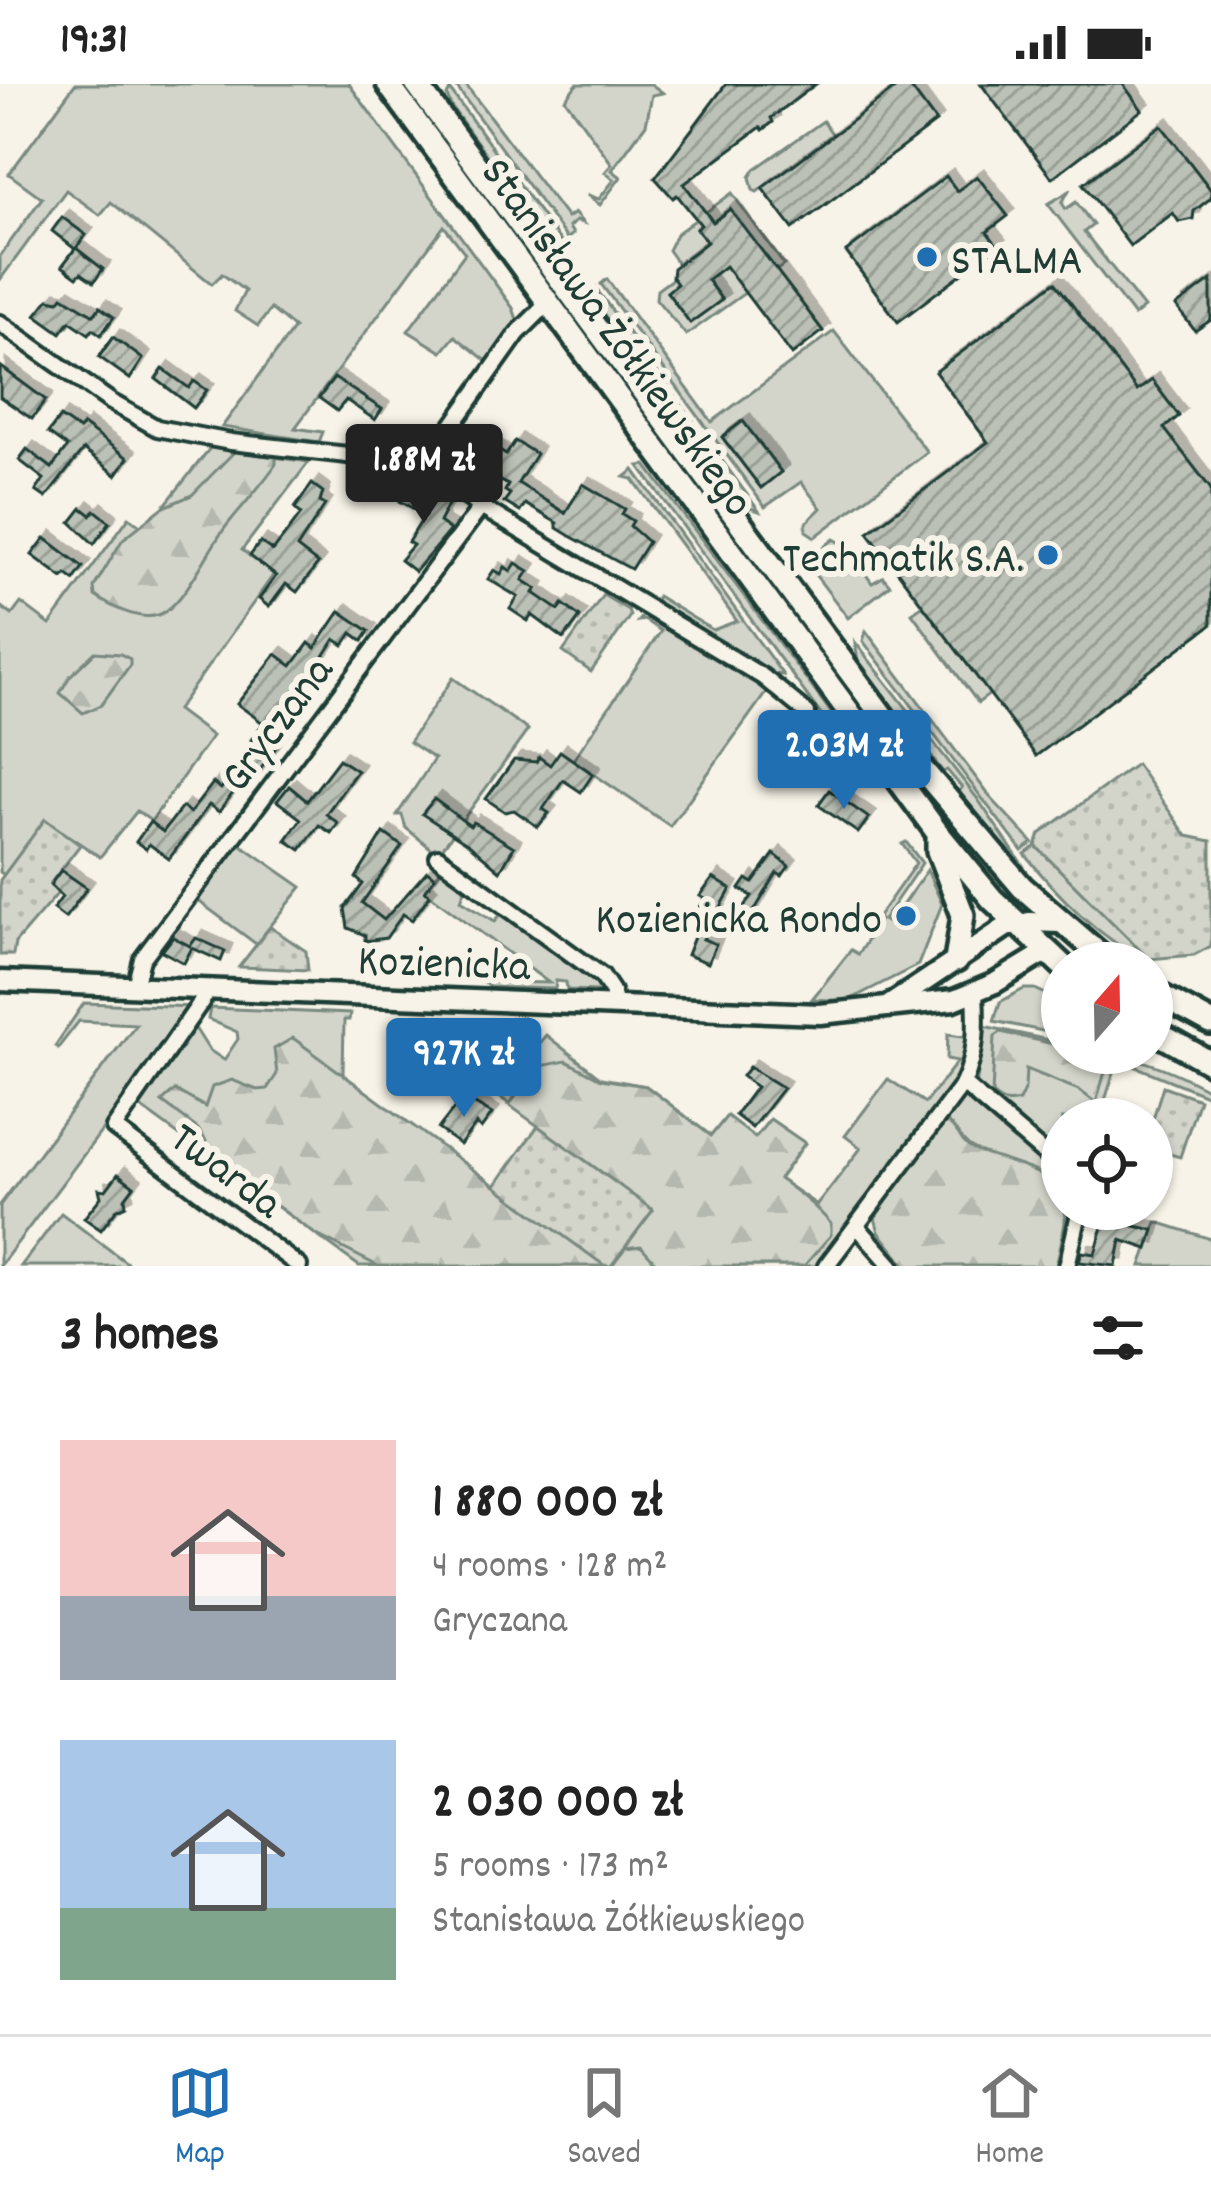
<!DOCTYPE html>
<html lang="en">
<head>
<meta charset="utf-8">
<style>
  :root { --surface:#fff; --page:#f2f2f2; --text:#222; --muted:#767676; --line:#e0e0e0; --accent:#1f6fb2 }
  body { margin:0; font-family:Dekko,sans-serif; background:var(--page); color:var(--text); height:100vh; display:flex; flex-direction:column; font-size:45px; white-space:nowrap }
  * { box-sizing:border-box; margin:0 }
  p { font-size:39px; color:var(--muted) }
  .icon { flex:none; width:66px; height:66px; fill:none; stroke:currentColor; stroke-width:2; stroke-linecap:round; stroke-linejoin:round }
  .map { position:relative; height:1182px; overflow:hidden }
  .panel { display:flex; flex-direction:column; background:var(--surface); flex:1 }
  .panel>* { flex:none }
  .needle { width:78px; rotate:20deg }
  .tools { position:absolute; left:1041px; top:858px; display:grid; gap:24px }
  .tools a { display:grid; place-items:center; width:132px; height:132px; border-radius:50%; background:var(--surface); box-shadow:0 3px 9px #0004; font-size:60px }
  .price { position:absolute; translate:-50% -102px; padding:0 27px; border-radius:12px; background:var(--accent); color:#fff; font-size:39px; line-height:78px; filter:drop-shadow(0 3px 6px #0008) }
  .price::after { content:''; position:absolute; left:50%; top:72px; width:36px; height:27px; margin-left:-18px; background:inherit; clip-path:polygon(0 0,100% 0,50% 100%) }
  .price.active { background:#222; color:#fff }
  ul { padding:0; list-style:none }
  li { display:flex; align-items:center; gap:36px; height:300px; padding:0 60px }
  li span { display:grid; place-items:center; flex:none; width:336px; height:240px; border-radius:0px; color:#555 }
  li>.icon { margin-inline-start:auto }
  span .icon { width:144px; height:144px; fill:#fffc; stroke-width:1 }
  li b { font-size:51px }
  h2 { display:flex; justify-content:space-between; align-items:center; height:144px; padding:0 60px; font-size:51px }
  .status { display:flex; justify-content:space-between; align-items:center; height:84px; padding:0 60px; background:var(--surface); direction:ltr }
  .status svg { height:33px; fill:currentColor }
  .tabs { display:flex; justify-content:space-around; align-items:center; height:168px; border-top:3px solid var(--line); background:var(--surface); font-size:33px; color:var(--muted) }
  .tabs a { display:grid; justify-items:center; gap:6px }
  .tabs .active { color:var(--accent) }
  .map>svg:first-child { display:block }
  .grass { fill:#d3d5ca; stroke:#79897f; stroke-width:3; fill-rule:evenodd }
  .forest { fill:url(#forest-firs); stroke:#79897f; stroke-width:3 }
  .garden { fill:url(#garden-dots); stroke:#79897f; stroke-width:3 }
  .building { fill:url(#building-hatch); stroke:#1f3d34; stroke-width:3; filter:url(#shadow) }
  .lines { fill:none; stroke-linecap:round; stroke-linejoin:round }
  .street-casing { stroke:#1f3d34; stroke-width:22 }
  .secondary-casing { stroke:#1f3d34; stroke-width:27 }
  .primary-casing { stroke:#1f3d34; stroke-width:30 }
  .street { stroke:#f7f3e8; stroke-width:14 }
  .secondary { stroke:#f7f3e8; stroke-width:18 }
  .primary { stroke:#f7f3e8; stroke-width:21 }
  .poi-dot { fill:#1f6fb2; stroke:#f7f3e8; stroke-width:4.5 }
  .labels { text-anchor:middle; stroke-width:12; stroke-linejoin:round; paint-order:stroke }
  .poi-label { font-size:45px; fill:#1f3d34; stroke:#f7f3e8; text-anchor:end }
  .street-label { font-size:45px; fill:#1f3d34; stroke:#f7f3e8 }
</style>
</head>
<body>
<div class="status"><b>19:31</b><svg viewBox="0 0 49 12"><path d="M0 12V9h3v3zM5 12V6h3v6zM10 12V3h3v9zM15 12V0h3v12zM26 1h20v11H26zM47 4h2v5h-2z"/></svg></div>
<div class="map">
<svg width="1211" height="1182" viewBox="0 0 1211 1182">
  <defs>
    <pattern id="forest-firs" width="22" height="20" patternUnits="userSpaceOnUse" patternTransform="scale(3)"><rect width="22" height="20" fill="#d3d5ca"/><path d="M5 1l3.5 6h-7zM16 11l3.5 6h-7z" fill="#b5b8ae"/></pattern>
    <pattern id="garden-dots" width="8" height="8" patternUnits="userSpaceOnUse" patternTransform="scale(3)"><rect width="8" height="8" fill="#d3d5ca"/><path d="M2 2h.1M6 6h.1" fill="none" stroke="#b5b8ae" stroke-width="1.8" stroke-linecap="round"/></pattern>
    <pattern id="building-hatch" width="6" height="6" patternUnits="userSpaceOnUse" patternTransform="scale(3)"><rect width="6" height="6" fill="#bbc1b6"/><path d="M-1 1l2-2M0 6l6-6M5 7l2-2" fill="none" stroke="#979e95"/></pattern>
    <filter id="shadow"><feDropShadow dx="7" dy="-7" stdDeviation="0" flood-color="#0004"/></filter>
  </defs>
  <rect width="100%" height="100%" fill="#f7f3e8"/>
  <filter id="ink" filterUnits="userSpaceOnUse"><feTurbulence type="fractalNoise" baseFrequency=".00833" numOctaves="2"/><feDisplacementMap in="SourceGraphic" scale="24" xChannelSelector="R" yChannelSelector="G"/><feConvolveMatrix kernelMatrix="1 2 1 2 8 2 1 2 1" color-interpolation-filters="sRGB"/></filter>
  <g filter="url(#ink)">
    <g class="grass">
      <path d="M75,0H349L513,224L518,238L488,278L455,252L442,268L408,247L465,169L444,142L295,344L323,348L319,358L222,343L294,244L271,225L258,242L235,227L245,207L222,190L212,200L111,118L100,131L66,106L0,196V172L42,114L9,90Z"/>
      <path d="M398,0H405L862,623L1005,797L995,806L963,769Z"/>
      <path d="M465,0L567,134L574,129L583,139L576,137L569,143L573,150L567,155L455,1Z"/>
      <path d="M577,0H651L663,9L652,11L646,40L612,86L621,93L600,121L587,111L599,115L614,96L605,88L612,80L565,15Z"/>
      <path d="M450,6L561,158L552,157L541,146L452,24L447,12Z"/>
      <path d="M823,37L833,51L757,108L753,106L750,93L755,85Z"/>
      <path d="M1068,108L1062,119L1066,125L1076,118L1093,141L1084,148L1144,224L1134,232L1048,120Z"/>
      <path d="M732,109L784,181L686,251L656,215L657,206L676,192L681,197L667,208L690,239L721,216L707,196L756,159L730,125L707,142L704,139L697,144L707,158L678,180L668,166L676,150Z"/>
      <path d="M607,195L712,338L834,247L927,368L815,453L806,447V439L821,424L801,398L765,423L601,200ZM742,337L781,388L761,403L722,353Z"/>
      <path d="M597,206L759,427L744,422L599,224Z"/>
      <path d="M210,364L309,378L242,466L274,490L177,626L212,652L151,737L137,727L100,773L45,736L4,791L0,788V522L12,531L21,519L50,541L129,433L146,445Z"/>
      <path d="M646,381L841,642L835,650L639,382Z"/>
      <path d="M634,386L783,591L767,589L653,519L657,512L713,546L737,537L633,395L625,393Z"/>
      <path d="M834,455L846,462L872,499L883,493L890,501L848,534L813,488L811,473Z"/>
      <path d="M923,521L990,610L978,619L912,529Z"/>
      <path d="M647,526L768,606L670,742L573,676L661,547L644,536L638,537Z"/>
      <path d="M866,547L991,714L1033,759L1022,767L863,557Z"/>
      <path d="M855,558L977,714L1024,783L1021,790L959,707L962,704L947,686L943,688L858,578Z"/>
      <path d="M453,594L528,646L438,770L406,744L402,731H397L434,675L409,658Z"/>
      <path d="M236,757L302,803L256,860L193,813Z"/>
      <path d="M906,758L922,779L883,836L889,840L927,786L942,820L918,881L847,917L812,915L851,866L858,870L880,836L878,833L916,779L902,760Z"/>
      <path d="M1036,762L1149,875V879C1102,856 1057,812 1025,770Z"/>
      <path d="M443,783L465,806L461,816L495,837L502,829L601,897L603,903L599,907L567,906L566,898L556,897L555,905L489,903L477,893H487L492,898L549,899L425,807Z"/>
      <path d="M1024,905H1035L1062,918V951L994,937L1000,918Z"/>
      <path d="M84,919L195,923L0,1182V1121L136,940L79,937L58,964L55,962Z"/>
      <path d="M210,924L350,930L349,936H344L343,992L605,1182H359L136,1020L195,944L209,966L224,976L238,955L237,948L208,935Z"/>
      <path d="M984,942L1062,959V969C1127,969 1154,976 1211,1007V1013L1127,979H1117L1099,1035H1062V1079L976,1004Z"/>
      <path d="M948,950L970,953L968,980L821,1182H611L653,1126L497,1011L546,951L601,994L646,1002L711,1052L727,1032L755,1054L770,1035L805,1059L779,1095L817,1121L861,1064L845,1052L888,995L925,1019L958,977L947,975Z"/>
      <path d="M965,1014L1062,1096V1107C1039,1078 1000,1083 971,1064C959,1056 957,1043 943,1036L958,1016Z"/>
      <path d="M61,1129L131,1182H21Z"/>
      <path d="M1157,1138L1211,1155V1182H1141Z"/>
    </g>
    <g class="forest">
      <path d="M235,367L276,373V380C261,402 244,420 228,440C210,461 184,523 158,531C139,537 111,523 95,512L94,503L123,455L162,424L192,411Z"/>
      <path d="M95,568L120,570L130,575V581L101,621L83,629L60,609L70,592Z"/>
      <path d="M1001,948L1062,962V969L1109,974L1096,1019L1079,1006L1026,985L1025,1004L1019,1017C1007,1020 1002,1019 992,1010L995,952Z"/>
      <path d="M293,954L538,1133L619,1101L509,1021L515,1013L505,1001L515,987L566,977L601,995L646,1002L711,1052L727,1032L755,1054L770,1035L805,1059L779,1095C798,1108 817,1123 831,1140V1151L804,1182H659L641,1162L625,1164L611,1182H378L315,1150L205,1069L206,1057L198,1045L162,1018L175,1006L205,1023L212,1003L232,996L257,1006L267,1005L277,990L274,965Z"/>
      <path d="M943,1036C957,1043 958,1055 969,1063C979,1070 995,1073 1006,1077C1077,1100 1071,1116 1056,1182H906L879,1148L875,1134Z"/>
    </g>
    <g class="garden">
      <path d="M603,511L628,526L630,532L591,588L563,568Z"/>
      <path d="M1136,680L1187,752L1211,757V862L1194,871L1149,875L1036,762L1040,750Z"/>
      <path d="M45,735L80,761L50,800L58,809L15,859L13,871H0V796Z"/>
      <path d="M270,843L306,867L308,886L239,883Z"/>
      <path d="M1163,1002L1199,1015L1180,1073L1152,1065V1038Z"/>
      <path d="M538,1042L653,1126L611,1182H605L495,1102Z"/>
    </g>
    <g class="building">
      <path d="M726,0H816L771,34L773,38L763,46L761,43L684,100L713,138L730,125L823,247L792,271L725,182L707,196L722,216L690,239L667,208L677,200L672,193L673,184L707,158L696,145L701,141L677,111L673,114L655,94Z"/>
      <path d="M901,0H908L936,38L793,145L762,104Z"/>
      <path d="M981,0H1123L1142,26L1052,94Z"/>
      <path d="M1161,41L1211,106V114L1194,127L1193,135L1179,138L1173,129L1130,162L1083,100Z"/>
      <path d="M946,92L957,107L977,92L1008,132L987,148L998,162L898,238L846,168Z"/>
      <path d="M62,133L86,151L76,164L103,185L94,198L81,189L77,193L62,182L75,165L52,147Z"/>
      <path d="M1211,196V236L1195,247L1176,222Z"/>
      <path d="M1055,198L1137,307L1152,296L1179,332L1164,344L1211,405V541L1036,672L868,448L988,358L935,288Z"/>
      <path d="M63,212L94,231L100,223L114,233L101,251L93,245L89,250L70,237L61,249L36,231L49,215L59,217Z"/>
      <path d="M113,253L143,275L130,295L99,273Z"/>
      <path d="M0,282L46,316L32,335L0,313Z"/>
      <path d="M163,285L189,304L194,297L207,306L194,324L156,295Z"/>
      <path d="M334,294L382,325L375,336L346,316L337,327L319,314Z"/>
      <path d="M60,333L79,346L83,341L128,374L116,391L83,366L46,414L36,407L44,395L19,376L27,365L52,384L67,363L48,349Z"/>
      <path d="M743,337L781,388L761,404L722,353Z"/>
      <path d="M467,355L478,362L482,356L506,371L515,357L536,370L518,399L565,429L583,400L625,425L622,430L633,437L630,442L648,458L631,485L570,452L557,444V439L525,420L520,428L504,418L510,410L505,407L508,401L455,375Z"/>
      <path d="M312,400L323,408L320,418L325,421L297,464L318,480L297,508L286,500L269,523L259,515L276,492L250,472L260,458L273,467L301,430L295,424Z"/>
      <path d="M407,402L416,407L417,403L449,419L439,438L450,446L415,488L400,476L413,461L408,458L425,431L400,417Z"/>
      <path d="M82,424L91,431L95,426L110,438L94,460L71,438Z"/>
      <path d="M45,454L83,483L74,496L66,490L63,494L32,471Z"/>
      <path d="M516,479L529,487L523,496L537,505L534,509L559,526L563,520L580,533L564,555L532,531L528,537L510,525L518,513L488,495L494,486L501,490L505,483L511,487Z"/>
      <path d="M340,527L369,547L363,557L352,549L344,561L335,555L290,625L284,621L270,641L284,652L248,703L241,698L219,728L209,721L169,775L149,760L146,765L136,758L150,738L163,748L182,723L190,729L213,699L221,705L241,678L244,680L257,661L251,656L263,639L237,620L276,570L292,582L309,559L315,564Z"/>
      <path d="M560,667L593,690L581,708L563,696L543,725L549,729L538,743L514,726L505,728L486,715L514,676L536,678L539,673L550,681Z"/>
      <path d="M339,675L357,687L326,730L338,739L331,749L319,741L301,766L286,756L301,735L277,717L289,702L307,717Z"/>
      <path d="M829,706L869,734L858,749L818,721Z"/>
      <path d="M434,715L470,742L473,738L514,763L500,787L470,761L422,730Z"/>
      <path d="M384,749L402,762L362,819L384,836L427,787L435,793L425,807L430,811L412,836L403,830L386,854L365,857V851L348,844L345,824L363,800L356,794Z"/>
      <path d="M774,770L789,782L782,792L777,789L750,834L741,828L752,812L740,805L747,795L753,799Z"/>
      <path d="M61,786L87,804L65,834L53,825L62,813L50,801Z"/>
      <path d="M713,794L731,805L703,855L716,860L708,879L687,871L701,835L695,831L705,815L700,812Z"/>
      <path d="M173,853L190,862L196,854L225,867L221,877L192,864L184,879L162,867Z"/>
      <path d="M749,983L783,1004L752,1044L735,1031L756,1003L742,992Z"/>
      <path d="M463,1013L492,1030L481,1045L476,1040L460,1061L438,1045Z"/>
      <path d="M118,1090L134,1102L125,1114L126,1121L116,1126L101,1146L84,1134L101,1113L99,1105L106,1106Z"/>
      <path d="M1108,1125H1119L1115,1138L1154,1146L1148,1165L1121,1156L1116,1182L1079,1178L1082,1168L1095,1170Z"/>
    </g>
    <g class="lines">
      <g class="street-casing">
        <g id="street">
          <path d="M0,239L111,318L157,344L231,358L419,379L481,423L763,593L807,629"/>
          <path d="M419,379L433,369L518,249L548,219"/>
          <path d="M438,773L602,892L612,907L616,922"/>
          <path d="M135,902L142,875L481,423"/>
          <path d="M210,905L114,1044L299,1182"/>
          <path d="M963,1000L1062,1085"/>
          <path d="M857,1142L892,1182"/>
          <path d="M826,1182L963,1000C977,969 977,943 975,909"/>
          <path d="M1067,1182L1080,1125"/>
        </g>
      </g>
      <g class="secondary-casing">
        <g id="secondary">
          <path d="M0,897L820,930L954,916L995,899L1046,868"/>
          <path d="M888,922L1006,843L1029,838L1060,839"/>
        </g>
      </g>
      <g class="primary-casing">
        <g id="primary">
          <path d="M388,0L937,748L992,815L1062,881"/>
          <path d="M416,0L921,684L1022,803L1110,879"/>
          <path d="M938,755V767L963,831L956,877"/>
          <path d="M1152,907L1211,939"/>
          <path d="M1152,946L1211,979"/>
        </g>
      </g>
      <use href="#street" class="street"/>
      <use href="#secondary" class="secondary"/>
      <use href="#primary" class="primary"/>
    </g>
  </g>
  <g class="poi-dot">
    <circle cx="927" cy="173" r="12"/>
    <circle cx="1048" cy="471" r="12"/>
    <circle cx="906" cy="832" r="12"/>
  </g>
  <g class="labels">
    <g class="poi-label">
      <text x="951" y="189" text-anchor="start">STALMA</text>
      <text x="1024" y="487">Techmatik S.A.</text>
      <text x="882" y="848">Kozienicka Rondo</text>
    </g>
    <g class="street-label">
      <text transform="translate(620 251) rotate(54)" y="16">Stanisława Żółkiewskiego</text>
      <text transform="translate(274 638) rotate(-53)" y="16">Gryczana</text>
      <text transform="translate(444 876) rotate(2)" y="16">Kozienicka</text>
      <text transform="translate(228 1084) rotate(37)" y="16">Twarda</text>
    </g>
  </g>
</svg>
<div class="tools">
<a><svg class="needle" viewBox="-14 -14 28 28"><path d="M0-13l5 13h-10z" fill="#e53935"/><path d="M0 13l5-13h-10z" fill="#767676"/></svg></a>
<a><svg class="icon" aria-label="locate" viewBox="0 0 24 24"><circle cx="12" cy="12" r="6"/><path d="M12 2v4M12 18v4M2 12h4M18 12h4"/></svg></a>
</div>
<b class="price active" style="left:424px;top:442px">1.88M zł</b>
<b class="price" style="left:844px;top:728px">2.03M zł</b>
<b class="price" style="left:464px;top:1036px">927K zł</b>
</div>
<section class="panel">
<h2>3 homes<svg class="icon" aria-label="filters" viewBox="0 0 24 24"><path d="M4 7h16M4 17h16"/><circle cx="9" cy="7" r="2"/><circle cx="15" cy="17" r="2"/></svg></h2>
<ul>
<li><span style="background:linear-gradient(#f6c9c9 65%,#9aa5b1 0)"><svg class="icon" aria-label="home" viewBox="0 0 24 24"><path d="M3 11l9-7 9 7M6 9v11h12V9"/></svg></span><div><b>1 880 000 zł</b><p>4 rooms · 128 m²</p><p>Gryczana</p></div></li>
<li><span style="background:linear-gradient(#a9c7e8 70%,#7fa58c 0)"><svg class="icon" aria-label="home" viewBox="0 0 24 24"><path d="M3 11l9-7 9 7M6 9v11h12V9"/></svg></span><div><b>2 030 000 zł</b><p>5 rooms · 173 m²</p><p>Stanisława Żółkiewskiego</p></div></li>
</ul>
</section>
<nav class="tabs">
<a class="active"><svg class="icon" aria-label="map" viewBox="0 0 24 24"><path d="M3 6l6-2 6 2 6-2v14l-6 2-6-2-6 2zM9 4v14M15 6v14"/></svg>Map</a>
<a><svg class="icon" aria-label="saved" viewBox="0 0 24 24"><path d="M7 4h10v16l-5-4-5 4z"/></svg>Saved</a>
<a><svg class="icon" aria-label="home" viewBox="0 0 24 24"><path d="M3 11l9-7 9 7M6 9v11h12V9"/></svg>Home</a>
</nav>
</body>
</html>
